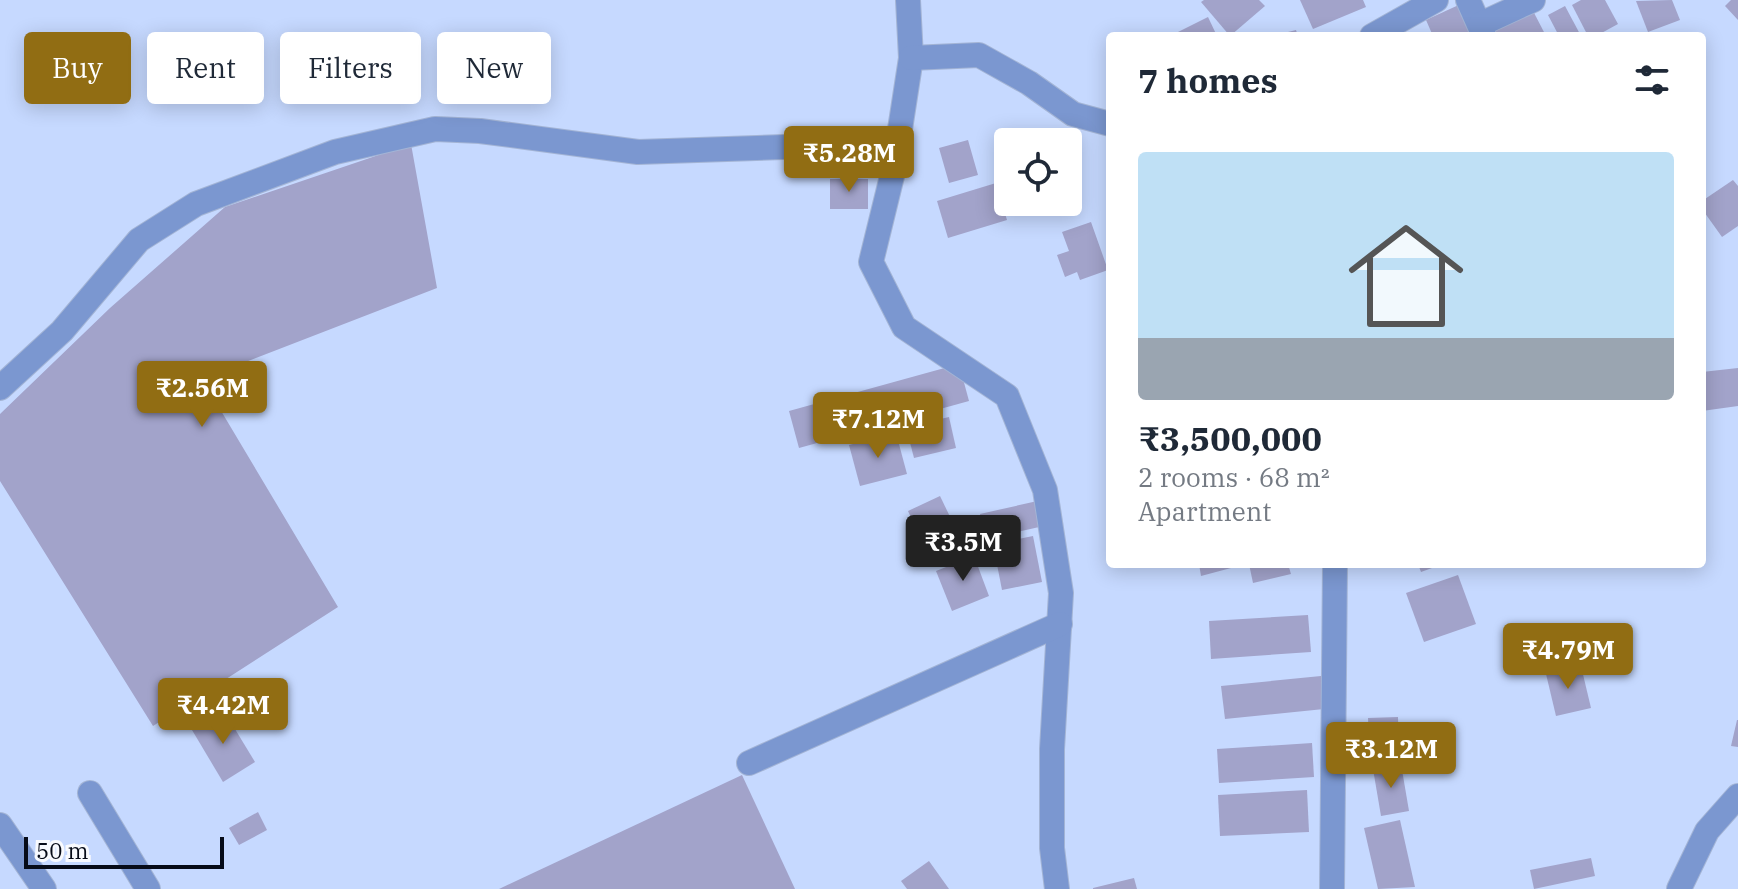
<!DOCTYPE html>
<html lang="en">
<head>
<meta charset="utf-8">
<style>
  :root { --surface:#fff; --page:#f2f2f3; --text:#1f2937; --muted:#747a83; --accent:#916d13 }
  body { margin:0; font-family:"IBM Plex Serif",serif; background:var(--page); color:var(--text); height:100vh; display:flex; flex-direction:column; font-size:30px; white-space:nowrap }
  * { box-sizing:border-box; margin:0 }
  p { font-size:26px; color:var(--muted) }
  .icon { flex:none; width:44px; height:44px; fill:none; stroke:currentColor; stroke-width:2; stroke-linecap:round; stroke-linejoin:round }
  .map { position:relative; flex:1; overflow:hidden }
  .drawer { position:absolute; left:1106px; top:32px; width:600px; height:536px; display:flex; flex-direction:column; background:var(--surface); border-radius:8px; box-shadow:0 4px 20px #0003 }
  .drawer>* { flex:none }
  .top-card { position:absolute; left:24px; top:32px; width:760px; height:72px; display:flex; gap:16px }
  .tools { position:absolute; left:994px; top:128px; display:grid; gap:16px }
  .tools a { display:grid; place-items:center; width:88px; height:88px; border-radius:8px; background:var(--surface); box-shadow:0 4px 20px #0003; font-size:40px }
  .scale { position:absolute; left:24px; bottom:20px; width:200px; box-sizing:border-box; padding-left:8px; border:4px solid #060b18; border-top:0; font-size:22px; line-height:28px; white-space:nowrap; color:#060b18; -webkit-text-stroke:6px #f8fafe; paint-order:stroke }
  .price { position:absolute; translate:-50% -68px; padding:0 18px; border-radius:8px; background:var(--accent); color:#fff; font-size:26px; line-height:52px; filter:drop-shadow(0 2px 4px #0008) }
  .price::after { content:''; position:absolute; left:50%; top:48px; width:24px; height:18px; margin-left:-12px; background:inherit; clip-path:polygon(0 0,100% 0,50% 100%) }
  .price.active { background:#222; color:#fff }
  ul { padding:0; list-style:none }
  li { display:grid; align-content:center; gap:16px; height:424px; padding:0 32px }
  li span { display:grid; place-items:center; height:248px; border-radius:8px; color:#555 }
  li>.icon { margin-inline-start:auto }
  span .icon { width:144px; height:144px; fill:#fffc; stroke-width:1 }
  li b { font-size:34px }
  h2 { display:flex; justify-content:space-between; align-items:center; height:96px; padding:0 32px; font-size:34px }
  .chip { padding:0 28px; border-radius:8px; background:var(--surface); box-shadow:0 4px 20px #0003; font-size:28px; line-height:72px }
  .chip.active { background:var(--accent); color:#fff }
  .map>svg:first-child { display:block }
  .building { fill:#a2a3ca }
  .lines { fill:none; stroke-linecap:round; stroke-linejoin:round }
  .minor-casing { stroke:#a3b4d5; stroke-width:26 }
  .minor { stroke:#7b97d0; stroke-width:24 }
</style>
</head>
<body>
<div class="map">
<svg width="1738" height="889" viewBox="0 0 1738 889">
  <rect width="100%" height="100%" fill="#c6d9ff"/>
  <g class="building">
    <path d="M1204,0H1259L1265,6L1230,36L1201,2Z"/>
    <path d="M1300,0H1363L1366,7L1313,29Z"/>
    <path d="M1581,0H1605L1618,24L1596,36H1588L1572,5Z"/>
    <path d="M1672,0L1680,20L1648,32L1636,1Z"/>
    <path d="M1731,0H1738V20L1725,6Z"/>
    <path d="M1463,3L1477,33L1470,36H1433L1426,20Z"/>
    <path d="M1565,6L1581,36H1559L1548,15Z"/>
    <path d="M1531,7L1546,36H1495L1491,27Z"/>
    <path d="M1208,17L1217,36H1170Z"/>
    <path d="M1296,30L1298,36H1276V35Z"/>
    <path d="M968,140L978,175L949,183L939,148Z"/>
    <path d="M411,144L437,288L202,379L338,607L153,726L0,481V414L110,308L225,207Z"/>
    <rect x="830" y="179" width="38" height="30"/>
    <path d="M1733,180L1738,186V226L1722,237L1702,209V201Z"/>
    <path d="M996,183L1007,220L948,238L937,201Z"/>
    <path d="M1091,222L1108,270L1080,280L1077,272L1065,277L1057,255L1069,251L1062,232Z"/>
    <path d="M959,364L969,401L799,448L789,411Z"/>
    <path d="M1738,368V406L1702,411V372Z"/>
    <path d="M949,417L956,448L914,458L906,427Z"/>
    <path d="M896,433L907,474L860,486L849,445Z"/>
    <path d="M940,496L954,525L921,540L908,511Z"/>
    <path d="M1042,500L1048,525L986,539L980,514Z"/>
    <path d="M1033,536L1042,582L1002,590L993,544Z"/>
    <path d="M974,556L989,596L952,611L936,571Z"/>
    <path d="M1199,564H1230L1231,568L1201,576Z"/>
    <path d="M1249,564H1288L1291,574L1253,583Z"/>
    <path d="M1418,564H1443L1421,572Z"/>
    <path d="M1458,575L1476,624L1424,642L1406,593Z"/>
    <path d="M1308,615L1311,652L1211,659L1209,621Z"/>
    <path d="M1581,666L1591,708L1556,716L1546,674Z"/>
    <path d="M1321,676L1324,709L1225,719L1221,686Z"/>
    <path d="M224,711L255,762L223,782L192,730Z"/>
    <path d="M1398,717L1399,755L1370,757L1368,718Z"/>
    <path d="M1737,720H1738V747L1731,746Z"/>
    <path d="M1312,743L1314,777L1219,783L1217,749Z"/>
    <path d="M1401,764L1409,811L1381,816L1373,769Z"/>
    <path d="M742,775L795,889H499Z"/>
    <path d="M1307,790L1309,832L1220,836L1218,795Z"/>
    <path d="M258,812L267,830L239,845L229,828Z"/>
    <path d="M1400,820L1415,887L1378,889L1364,828Z"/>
    <path d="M1591,858L1595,876L1534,889L1530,870Z"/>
    <path d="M929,861L949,889H907L901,881Z"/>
    <path d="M1134,878L1137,889H1093V888Z"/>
  </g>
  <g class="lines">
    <g class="minor-casing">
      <g id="minor">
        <path d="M908,0L911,58L894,168L871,262L904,327L1007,396L1045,490L1061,593L1052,749V848L1057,889"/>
        <path d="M1468,0L1484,36"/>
        <path d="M1481,24L1533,0"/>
        <path d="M1372,36L1436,0"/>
        <path d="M911,58L979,55L1029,83L1073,114L1110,124"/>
        <path d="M0,388L62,331L139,240L196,204L335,152L435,129L480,131L638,152L898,143"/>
        <path d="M749,763L1060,624"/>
        <path d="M90,793L148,889"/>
        <path d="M0,825L44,889"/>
        <path d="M1332,889L1335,564"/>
        <path d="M1679,889L1707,831L1738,796"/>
      </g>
    </g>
    <use href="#minor" class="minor"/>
  </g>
</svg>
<div class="tools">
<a><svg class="icon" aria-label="locate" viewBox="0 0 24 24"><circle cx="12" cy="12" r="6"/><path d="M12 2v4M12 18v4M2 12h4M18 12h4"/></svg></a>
</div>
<div class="scale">50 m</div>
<b class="price" style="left:849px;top:194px">₹5.28M</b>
<b class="price" style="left:202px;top:429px">₹2.56M</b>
<b class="price" style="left:878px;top:460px">₹7.12M</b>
<b class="price active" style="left:963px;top:583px">₹3.5M</b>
<b class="price" style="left:1568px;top:691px">₹4.79M</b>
<b class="price" style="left:223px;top:746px">₹4.42M</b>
<b class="price" style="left:1391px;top:790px">₹3.12M</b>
<div class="top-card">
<a class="chip active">Buy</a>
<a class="chip">Rent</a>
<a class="chip">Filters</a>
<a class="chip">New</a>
</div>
<section class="drawer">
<h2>7 homes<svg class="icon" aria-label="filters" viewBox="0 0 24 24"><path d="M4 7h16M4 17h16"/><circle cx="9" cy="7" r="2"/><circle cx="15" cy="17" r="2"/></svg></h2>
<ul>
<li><span style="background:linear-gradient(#bfe0f5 75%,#9aa5b1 0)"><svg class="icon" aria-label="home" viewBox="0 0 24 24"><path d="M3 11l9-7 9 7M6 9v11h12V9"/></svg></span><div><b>₹3,500,000</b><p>2 rooms · 68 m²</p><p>Apartment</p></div></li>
</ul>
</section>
</div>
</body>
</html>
